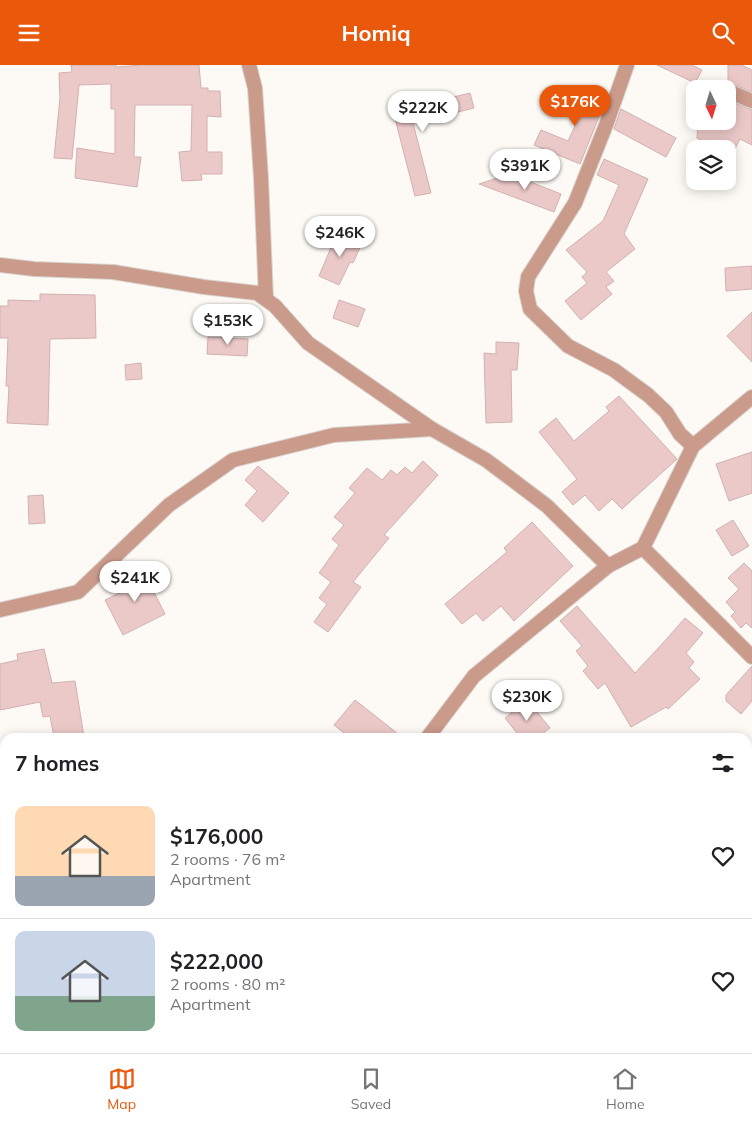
<!DOCTYPE html>
<html lang="en">
<head>
<meta charset="utf-8">
<style>
  :root { --surface:#fff; --page:#f2f2f2; --text:#202124; --muted:#757577; --line:#e0e0e0; --accent:#ea580c }
  body { margin:0; font-family:Mulish,sans-serif; background:var(--page); color:var(--text); height:100vh; display:flex; flex-direction:column; font-size:19px; white-space:nowrap }
  * { box-sizing:border-box; margin:0 }
  p { font-size:16px; color:var(--muted) }
  .icon { flex:none; width:28px; height:28px; fill:none; stroke:currentColor; stroke-width:2; stroke-linecap:round; stroke-linejoin:round }
  .map { position:relative; flex:1; overflow:hidden }
  .sheet { position:absolute; left:0px; top:668px; width:752px; height:321px; display:flex; flex-direction:column; background:var(--surface); border-radius:15px 15px 0 0; box-shadow:0 2px 12px #0003 }
  .sheet>* { flex:none }
  .needle { width:32px; rotate:176deg }
  .fabs { position:absolute; left:686px; top:15px; display:grid; gap:10px }
  .fabs a { display:grid; place-items:center; width:50px; height:50px; border-radius:10px; background:var(--surface); box-shadow:0 2px 12px #0003; font-size:25px }
  .price { position:absolute; translate:-50% -42px; padding:0 11px; border-radius:18px; background:#fff; color:#222; font-size:16px; line-height:32px; filter:drop-shadow(0 1px 2px #0008) }
  .price::after { content:''; position:absolute; left:50%; top:30px; width:15px; height:11px; margin-left:-8px; background:inherit; clip-path:polygon(0 0,100% 0,50% 100%) }
  .price.on { background:var(--accent); color:#fff }
  ul { padding:0; list-style:none }
  li { display:flex; align-items:center; gap:15px; height:125px; padding:0 15px }
  li+li { border-top:1px solid var(--line) }
  li span { display:grid; place-items:center; flex:none; width:140px; height:100px; border-radius:10px; color:#555 }
  li>.icon { margin-inline-start:auto }
  span .icon { width:60px; height:60px; fill:#fffc; stroke-width:1 }
  li b { font-size:21px }
  h2 { display:flex; justify-content:space-between; align-items:center; height:60px; padding:0 15px; font-size:21px }
  header { display:flex; justify-content:space-between; align-items:center; height:65px; padding:0 15px; background:var(--accent); color:#fff; font-size:22px; font-weight:700 }
  .tabs { display:flex; justify-content:space-around; align-items:center; height:70px; border-top:1px solid var(--line); background:var(--surface); font-size:14px; color:var(--muted) }
  .tabs a { display:grid; justify-items:center; gap:2px }
  .tabs .on { color:var(--accent) }
  .map>svg:first-child { display:block }
  .building { fill:#ebc9c8; stroke:#d2b1b0 }
  .lines { fill:none; stroke-linecap:round; stroke-linejoin:round }
  .minor-casing { stroke:#d8d4ce; stroke-width:16 }
  .minor { stroke:#ca9a8b; stroke-width:14 }
</style>
</head>
<body>
<header><svg class="icon" aria-label="menu" viewBox="0 0 24 24"><path d="M4 6h16M4 12h16M4 18h16"/></svg>Homiq<svg class="icon" aria-label="search" viewBox="0 0 24 24"><circle cx="10" cy="10" r="6"/><path d="M15 15l6 6"/></svg></header>
<div class="map">
<svg width="752" height="988" viewBox="0 0 752 988">
  <rect width="100%" height="100%" fill="#fdf9f4"/>
  <g class="building">
    <path d="M71,0H116V2L142,0H199L201,23H208V26H220L221,52L207,51V87H222V109H201L202,115L182,116L179,87L191,86L192,40H135L134,92H141L137,122L75,113L77,83L115,89V44H111V19L79,20L72,94L54,93L60,33L59,8L72,7Z"/>
    <path d="M657,0H692L702,5L695,18Z"/>
    <path d="M728,0H741L752,5V27L728,17Z"/>
    <path d="M570,22L605,37L580,99L534,80L541,65L568,76L581,48L562,40Z"/>
    <path d="M470,28L474,43L413,58L431,128L415,131L392,42L408,38L409,43Z"/>
    <path d="M728,35L752,45V80L740,74L732,90L728,88V84H720L697,73L698,56H728Z"/>
    <path d="M621,44L676,73L666,92L614,64Z"/>
    <path d="M604,94L648,114L624,169L635,184L606,207L614,216L606,222L612,229L581,255L565,236L587,218L582,212L587,207L566,185L603,156L619,120L597,110Z"/>
    <path d="M510,109L561,129L554,147L479,119Z"/>
    <path d="M337,168L362,178L353,198L350,197L339,220L319,211Z"/>
    <path d="M752,201V224L726,226L725,203Z"/>
    <path d="M40,229L95,230L96,273L50,274L48,360L7,358L9,321H6L8,273H0V241H8V235L40,236Z"/>
    <path d="M339,235L365,244L358,262L333,253Z"/>
    <path d="M752,247V297L727,271Z"/>
    <path d="M208,272L248,274L247,291L207,289Z"/>
    <path d="M496,277L519,278L517,305H511L512,357L486,358L484,288L496,289Z"/>
    <path d="M141,298L142,314L126,315L125,300Z"/>
    <path d="M619,331L677,394L622,444L612,434L599,446L585,430L573,440L562,427L577,414L539,367L556,353L574,376L609,346L606,342Z"/>
    <path d="M752,387V428L729,436L716,399Z"/>
    <path d="M423,396L438,410L384,470L389,473L353,517L361,522L328,567L314,557L327,539L319,533L331,517L319,508L339,480L332,474L344,460L334,452L355,428L349,423L367,403L382,415L391,405L397,410L405,402L412,408Z"/>
    <path d="M258,401L289,428L263,457L245,440L257,426L245,415Z"/>
    <path d="M43,430L45,458L29,459L28,431Z"/>
    <path d="M733,455L749,481L732,491L716,465Z"/>
    <path d="M532,457L573,501L514,556L501,541L483,556L476,548L462,559L445,539L507,487L504,483Z"/>
    <path d="M744,498L752,506V563L746,558L741,563L731,551L735,547L726,537L739,524L728,513Z"/>
    <path d="M140,500L165,549L123,570L105,535L132,522L125,508Z"/>
    <path d="M577,541L635,608L663,578L685,553L703,568L686,588L694,597L689,603L700,614L668,644L666,642L631,662L605,618L598,624L583,606L588,601L576,586L582,581L560,556Z"/>
    <path d="M44,584L52,618L75,616L84,672H54L50,651L43,652L40,637L0,645V599L18,595L17,589Z"/>
    <path d="M752,601V636L741,649L726,636V630Z"/>
    <path d="M355,635L402,672H349L334,660Z"/>
    <path d="M527,635L550,663L538,672H520L505,653Z"/>
  </g>
  <g class="lines">
    <g class="minor-casing">
      <g id="minor">
        <path d="M249,0L255,23L261,113L266,234"/>
        <path d="M627,0L606,60L575,138L528,212L526,226L530,244L568,281L614,305L648,330L666,347L680,369L693,381"/>
        <path d="M728,26L752,36"/>
        <path d="M0,200L34,204L113,207L204,222L257,228L275,241L308,278L432,364L486,395L547,441L608,501"/>
        <path d="M643,483L752,592"/>
        <path d="M0,545L78,527L169,440L233,395L334,370L432,364"/>
        <path d="M428,672L474,611L608,501L643,483L693,381L752,332"/>
        <path d="M748,888L752,883"/>
        <path d="M0,943H5"/>
        <path d="M748,955L752,958"/>
        <path d="M208,988V984"/>
        <path d="M695,988V984"/>
      </g>
    </g>
    <use href="#minor" class="minor"/>
  </g>
</svg>
<div class="fabs">
<a><svg class="needle" viewBox="-14 -14 28 28"><path d="M0-13l5 13h-10z" fill="#e53935"/><path d="M0 13l5-13h-10z" fill="#757577"/></svg></a>
<a><svg class="icon" aria-label="layers" viewBox="0 0 24 24"><path d="M12 4l9 5-9 5-9-5zM3 14l9 5 9-5"/></svg></a>
</div>
<b class="price on" style="left:575px;top:62px">$176K</b>
<b class="price" style="left:423px;top:68px">$222K</b>
<b class="price" style="left:525px;top:126px">$391K</b>
<b class="price" style="left:340px;top:193px">$246K</b>
<b class="price" style="left:228px;top:281px">$153K</b>
<b class="price" style="left:135px;top:538px">$241K</b>
<b class="price" style="left:527px;top:657px">$230K</b>
<section class="sheet">
<h2>7 homes<svg class="icon" aria-label="filters" viewBox="0 0 24 24"><path d="M4 7h16M4 17h16"/><circle cx="9" cy="7" r="2"/><circle cx="15" cy="17" r="2"/></svg></h2>
<ul>
<li><span style="background:linear-gradient(#ffd9b3 70%,#9aa5b1 0)"><svg class="icon" aria-label="home" viewBox="0 0 24 24"><path d="M3 11l9-7 9 7M6 9v11h12V9"/></svg></span><div><b>$176,000</b><p>2 rooms · 76 m²</p><p>Apartment</p></div><svg class="icon" aria-label="heart" viewBox="0 0 24 24"><path d="M12 20l-8-8c-3-5 5-10 8-4 3-6 11-1 8 4z"/></svg></li>
<li><span style="background:linear-gradient(#c9d6e8 65%,#7fa58c 0)"><svg class="icon" aria-label="home" viewBox="0 0 24 24"><path d="M3 11l9-7 9 7M6 9v11h12V9"/></svg></span><div><b>$222,000</b><p>2 rooms · 80 m²</p><p>Apartment</p></div><svg class="icon" aria-label="heart" viewBox="0 0 24 24"><path d="M12 20l-8-8c-3-5 5-10 8-4 3-6 11-1 8 4z"/></svg></li>
</ul>
</section>
</div>
<nav class="tabs">
<a class="on"><svg class="icon" aria-label="map" viewBox="0 0 24 24"><path d="M3 6l6-2 6 2 6-2v14l-6 2-6-2-6 2zM9 4v14M15 6v14"/></svg>Map</a>
<a><svg class="icon" aria-label="saved" viewBox="0 0 24 24"><path d="M7 4h10v16l-5-4-5 4z"/></svg>Saved</a>
<a><svg class="icon" aria-label="home" viewBox="0 0 24 24"><path d="M3 11l9-7 9 7M6 9v11h12V9"/></svg>Home</a>
</nav>
</body>
</html>
